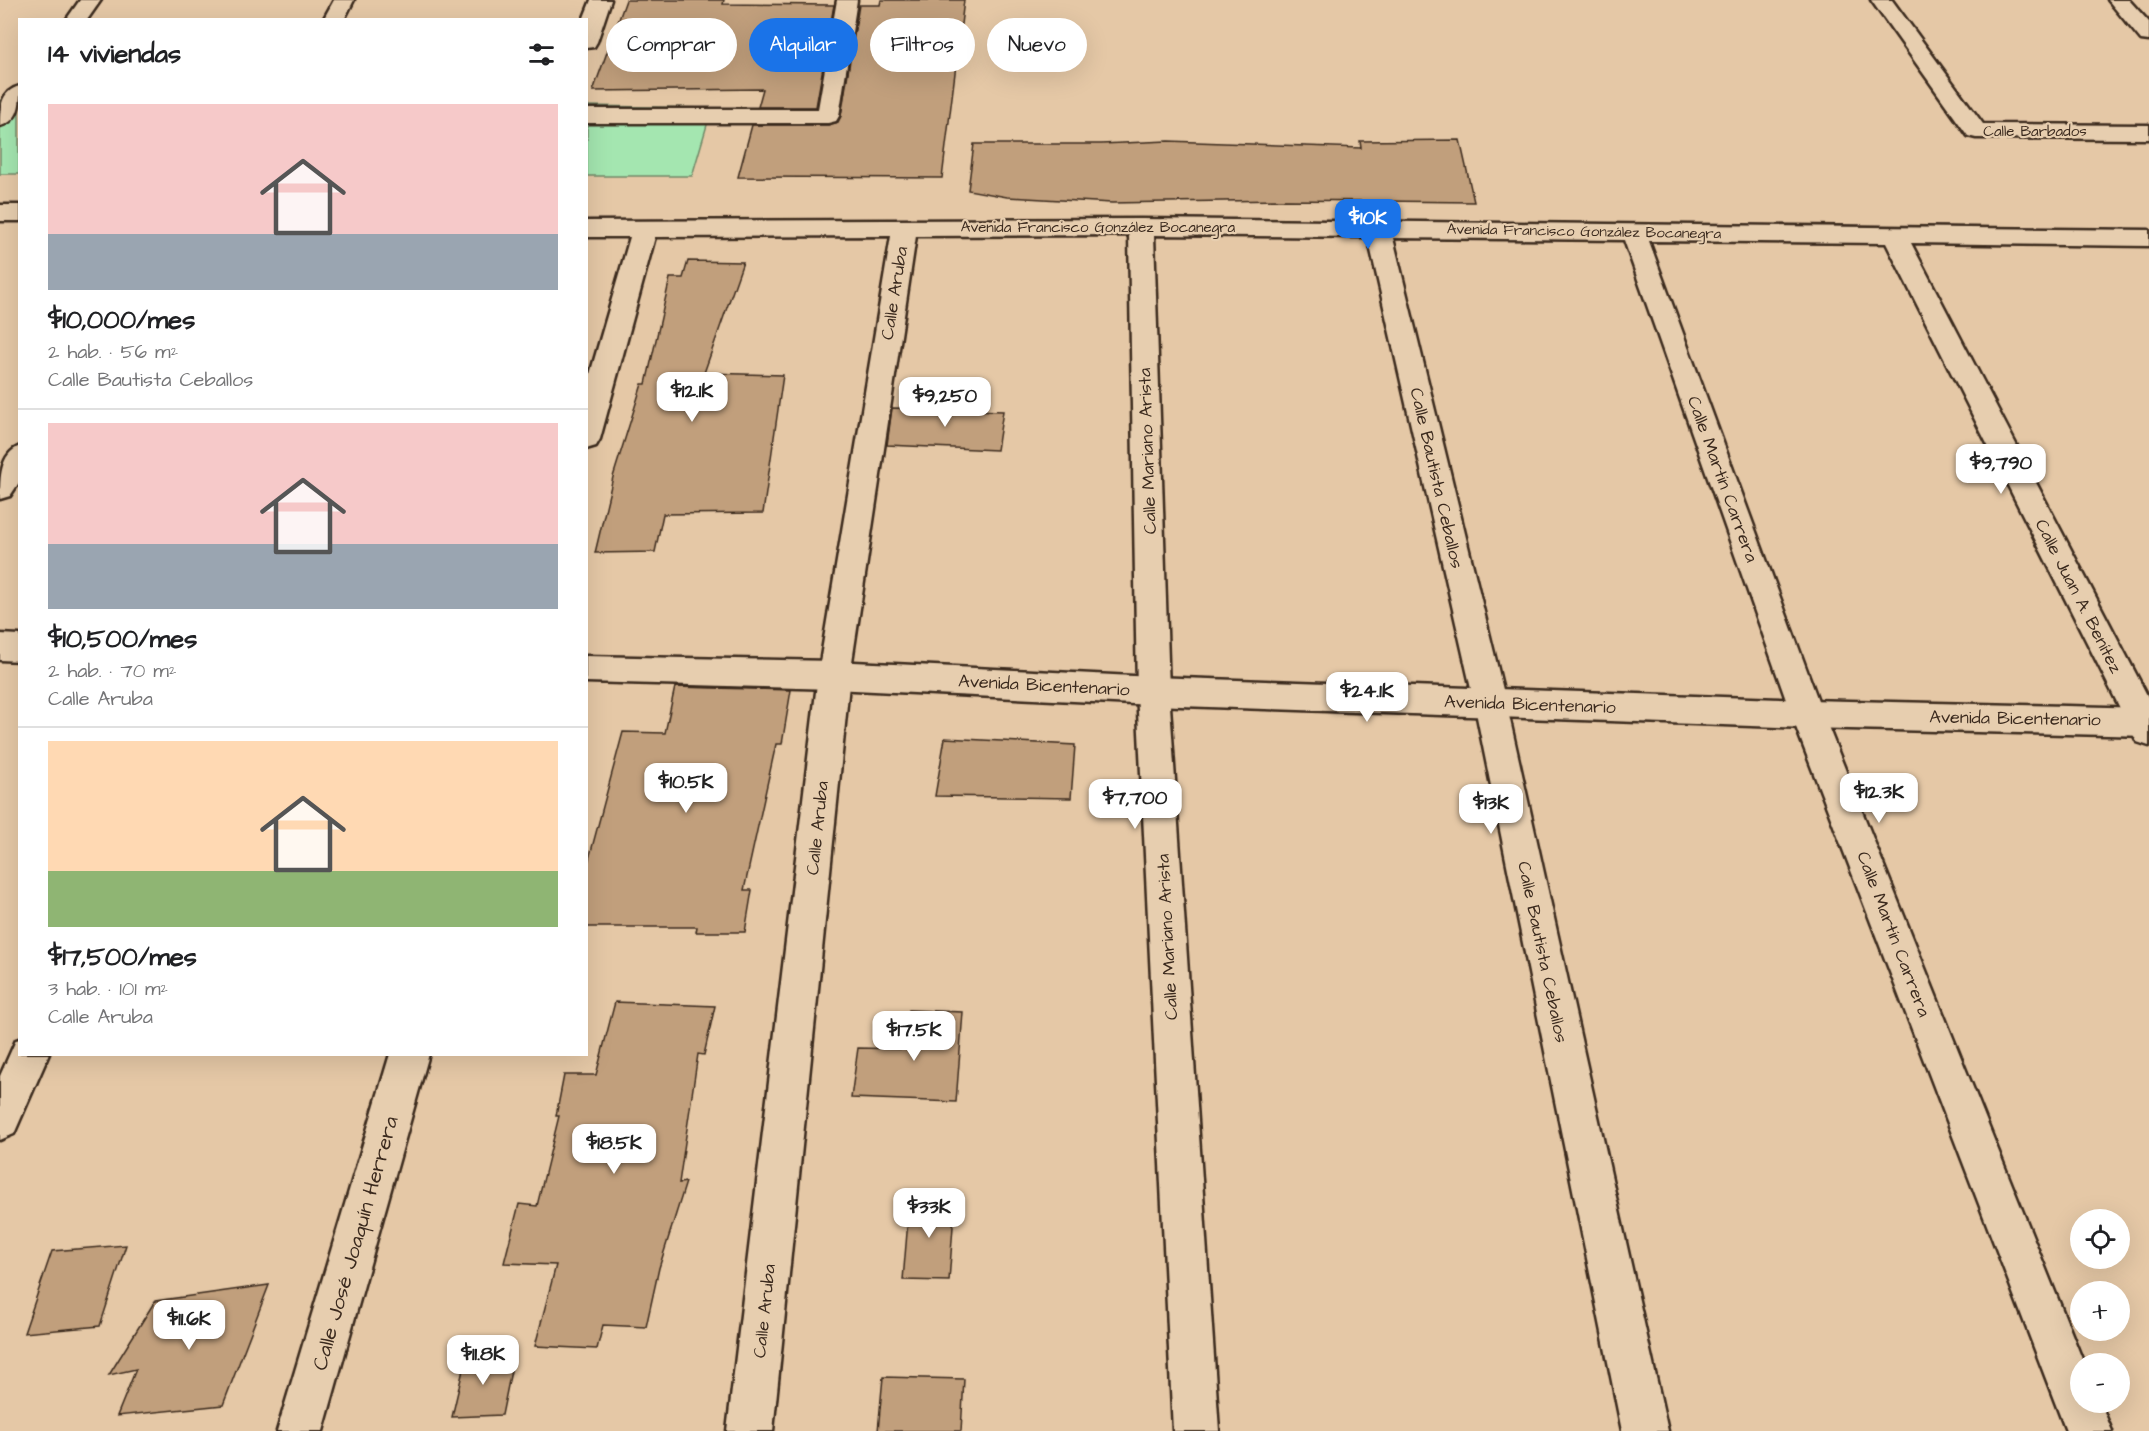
<!DOCTYPE html>
<html lang="es">
<head>
<meta charset="utf-8">
<style>
  :root { --surface:#fff; --page:#f6f6f6; --text:#202124; --muted:#757577; --line:#e0e0e0; --accent:#1a73e8 }
  body { margin:0; font-family:"Architects Daughter",sans-serif; background:var(--page); color:var(--text); height:100vh; display:flex; flex-direction:column; font-size:22px; white-space:nowrap }
  * { box-sizing:border-box; margin:0 }
  p { font-size:20px; color:var(--muted) }
  .icon { flex:none; width:33px; height:33px; fill:none; stroke:currentColor; stroke-width:2; stroke-linecap:round; stroke-linejoin:round }
  .map { position:relative; flex:1; overflow:hidden }
  .details { position:absolute; left:18px; top:18px; width:570px; height:1038px; display:flex; flex-direction:column; background:var(--surface); border-radius:0px; box-shadow:0 6px 24px #0002 }
  .details>* { flex:none }
  .top-card { position:absolute; left:606px; top:18px; width:570px; height:54px; display:flex; gap:12px }
  .fabs { position:absolute; left:2070px; top:1209px; display:grid; gap:12px }
  .fabs a { display:grid; place-items:center; width:60px; height:60px; border-radius:50%; background:var(--surface); box-shadow:0 6px 24px #0002; font-size:30px }
  .price { position:absolute; translate:-50% -51px; padding:0 14px; border-radius:12px; background:#fff; color:#222; font-size:20px; line-height:39px; filter:drop-shadow(0 2px 3px #0008) }
  .price::after { content:''; position:absolute; left:50%; top:36px; width:18px; height:14px; margin-left:-9px; background:inherit; clip-path:polygon(0 0,100% 0,50% 100%) }
  .price.current { background:var(--accent); color:#fff }
  ul { padding:0; list-style:none }
  li { display:grid; align-content:center; gap:12px; height:318px; padding:0 30px }
  li+li { border-top:2px solid var(--line) }
  li span { display:grid; place-items:center; height:186px; border-radius:0px; color:#555 }
  li>.icon { margin-inline-start:auto }
  span .icon { width:108px; height:108px; fill:#fffc; stroke-width:1 }
  li b { font-size:26px }
  h2 { display:flex; justify-content:space-between; align-items:center; height:72px; padding:0 30px; font-size:26px }
  .chip { padding:0 21px; border-radius:27px; background:var(--surface); box-shadow:0 6px 24px #0002; font-size:21px; line-height:54px }
  .chip.current { background:var(--accent); color:#fff }
  .map>svg:first-child { display:block }
  .green { fill:#a4e6b0; stroke:#708867; stroke-width:1.5 }
  .building { fill:#c19f7b; stroke:#3b2a1e; stroke-width:1.5 }
  .lines { fill:none; stroke-linecap:round; stroke-linejoin:round }
  .minor-casing { stroke:#3b2a1e; stroke-width:5 }
  .tertiary-casing { stroke:#3b2a1e; stroke-width:5 }
  .minor { fill:#e7ceaf; fill-rule:evenodd }
  .tertiary { fill:#e7ceaf; fill-rule:evenodd }
  .labels { text-anchor:middle; stroke-width:4.5; stroke-linejoin:round; paint-order:stroke }
  .far-street-label { font-size:15px; fill:#3b2a1e; stroke:#e7ceaf }
  .street-label { font-size:18px; fill:#3b2a1e; stroke:#e7ceaf }
  .near-street-label { font-size:21px; fill:#3b2a1e; stroke:#e7ceaf }
</style>
</head>
<body>
<div class="map">
<svg width="2149" height="1431" viewBox="0 0 2149 1431">
  <rect width="100%" height="100%" fill="#e5c8a6"/>
  <filter id="ink" filterUnits="userSpaceOnUse"><feTurbulence type="fractalNoise" baseFrequency=".0167" numOctaves="2"/><feDisplacementMap in="SourceGraphic" scale="12" xChannelSelector="R" yChannelSelector="G"/><feConvolveMatrix kernelMatrix="1 2 1 2 8 2 1 2 1" color-interpolation-filters="sRGB"/></filter>
  <g filter="url(#ink)">
    <g class="green">
      <rect x="0" y="100" width="19" height="74"/>
      <path d="M587,106L712,108L692,176H587Z"/>
    </g>
    <g class="building">
      <path d="M626,0H724L723,4L834,5L816,107H758L763,89L593,91Z"/>
      <path d="M881,0H964L942,178L738,177L752,125H828L838,122L841,116L859,5H880Z"/>
      <path d="M1460,140L1474,202L1284,200L1112,203L1007,197L968,190L974,144H1101L1168,141L1361,148L1360,141Z"/>
      <path d="M688,261L743,262L704,373L783,375L763,513L663,514L655,552L595,553L613,477L642,384H646L670,278H683Z"/>
      <path d="M892,408L1003,411L997,450L887,445Z"/>
      <path d="M675,687L791,690L782,744H776L744,890H752L745,932H696L697,927H586V870L623,732L665,733Z"/>
      <path d="M945,738L1075,745L1071,798L935,796Z"/>
      <path d="M615,1002L715,1006L704,1055L698,1054L679,1183L686,1182L659,1268L646,1327L603,1325L597,1349L535,1346L556,1265L504,1263L519,1204L537,1206L559,1116H556L564,1075H596Z"/>
      <path d="M909,1010L963,1012L956,1102L851,1098L858,1048L904,1049Z"/>
      <path d="M910,1197L955,1199L949,1281L903,1280Z"/>
      <path d="M126,1245L100,1326L24,1333L52,1251Z"/>
      <path d="M269,1285L223,1405L117,1416L136,1369L109,1375L155,1301Z"/>
      <path d="M514,1356L502,1415L452,1417L466,1357Z"/>
      <path d="M883,1377L964,1379L961,1431H878Z"/>
    </g>
    <g class="lines">
      <g class="minor-casing">
        <g id="minor">
          <path d="M334,0H354L344,20H323Z"/>
          <path d="M591,0H611L597,42L594,47L586,48V20H583Z"/>
          <path d="M837,0H857L839,116L836,121L828,123H586V109H818Z"/>
          <path d="M1871,0H1892L1983,124L2149,125V139L1976,138L1968,136Z"/>
          <path d="M2108,0H2129L2149,22V41L2141,40Z"/>
          <rect x="0" y="205" width="20" height="16"/>
          <path d="M1141,219L2149,230V246L1911,243L2149,699V746L2137,742L1886,243L1649,241L1823,714L2084,1364H2080V1402H2100L2112,1431H2066L1791,714L1624,240L1393,238L1506,702L1668,1431H1622L1474,702L1368,237L1154,235L1169,691L1219,1431H1173L1137,691L1129,235L916,236L850,675L773,1431H727L818,675L891,236L655,237L600,439L596,446L586,449V388L630,237H586V221Z"/>
          <path d="M20,446V481L10,496L0,499C0,478 0,454 20,446Z"/>
          <path d="M20,1039V1054H49L14,1134L0,1140V1076L16,1040Z"/>
          <path d="M390,1054H429L323,1431H277Z"/>
        </g>
      </g>
      <g class="tertiary-casing">
        <g id="tertiary">
          <path d="M80,0H101L87,20H66Z"/>
          <path d="M20,86C20,103 20,121 0,126C0,109 0,91 20,86Z"/>
          <path d="M0,634L20,635V661L0,660Z"/>
          <path d="M586,656L834,661L1153,677L1807,700L2149,708V736L1807,728L1153,705L834,689L586,682Z"/>
        </g>
      </g>
      <use href="#minor" class="minor"/>
      <use href="#tertiary" class="tertiary"/>
    </g>
  </g>
  <g class="labels">
    <g class="far-street-label">
      <text x="2035" y="136">Calle Barbados</text>
      <text x="1098" y="232">Avenida Francisco González Bocanegra</text>
      <text transform="translate(1584 231) rotate(1)" y="5">Avenida Francisco González Bocanegra</text>
    </g>
    <g class="street-label">
      <text transform="translate(894 293) rotate(-81)" y="6">Calle Aruba</text>
      <text transform="translate(1147 451) rotate(-92)" y="6">Calle Mariano Arista</text>
      <text transform="translate(1437 478) rotate(77)" y="6">Calle Bautista Ceballos</text>
      <text transform="translate(1723 479) rotate(70)" y="6">Calle Martín Carrera</text>
      <text transform="translate(2079 596) rotate(63)" y="6">Calle Juan A. Benítez</text>
      <text transform="translate(1044 685) rotate(3)" y="6">Avenida Bicentenario</text>
      <text transform="translate(1530 704) rotate(2)" y="6">Avenida Bicentenario</text>
      <text transform="translate(2015 718) rotate(1)" y="6">Avenida Bicentenario</text>
      <text transform="translate(817 828) rotate(-84)" y="6">Calle Aruba</text>
      <text transform="translate(1894 934) rotate(69)" y="6">Calle Martín Carrera</text>
      <text transform="translate(1167 937) rotate(-93)" y="6">Calle Mariano Arista</text>
      <text transform="translate(1543 952) rotate(78)" y="6">Calle Bautista Ceballos</text>
      <text transform="translate(764 1311) rotate(-84)" y="6">Calle Aruba</text>
    </g>
    <g class="near-street-label">
      <text transform="translate(355 1243) rotate(-74)" y="7">Calle José Joaquín Herrera</text>
    </g>
  </g>
</svg>
<div class="fabs">
<a><svg class="icon" aria-label="locate" viewBox="0 0 24 24"><circle cx="12" cy="12" r="6"/><path d="M12 2v4M12 18v4M2 12h4M18 12h4"/></svg></a>
<a>+</a>
<a>−</a>
</div>
<b class="price current" style="left:1368px;top:250px">$10K</b>
<b class="price" style="left:692px;top:423px">$12.1K</b>
<b class="price" style="left:945px;top:428px">$9,250</b>
<b class="price" style="left:2001px;top:495px">$9,790</b>
<b class="price" style="left:1367px;top:723px">$24.1K</b>
<b class="price" style="left:686px;top:814px">$10.5K</b>
<b class="price" style="left:1879px;top:824px">$12.3K</b>
<b class="price" style="left:1135px;top:830px">$7,700</b>
<b class="price" style="left:1491px;top:835px">$13K</b>
<b class="price" style="left:914px;top:1062px">$17.5K</b>
<b class="price" style="left:614px;top:1175px">$18.5K</b>
<b class="price" style="left:929px;top:1239px">$33K</b>
<b class="price" style="left:189px;top:1351px">$11.6K</b>
<b class="price" style="left:483px;top:1386px">$11.8K</b>
<div class="top-card">
<a class="chip">Comprar</a>
<a class="chip current">Alquilar</a>
<a class="chip">Filtros</a>
<a class="chip">Nuevo</a>
</div>
<section class="details">
<h2>14 viviendas<svg class="icon" aria-label="filters" viewBox="0 0 24 24"><path d="M4 7h16M4 17h16"/><circle cx="9" cy="7" r="2"/><circle cx="15" cy="17" r="2"/></svg></h2>
<ul>
<li><span style="background:linear-gradient(#f6c9c9 70%,#9aa5b1 0)"><svg class="icon" aria-label="home" viewBox="0 0 24 24"><path d="M3 11l9-7 9 7M6 9v11h12V9"/></svg></span><div><b>$10,000/mes</b><p>2 hab. · 56 m²</p><p>Calle Bautista Ceballos</p></div></li>
<li><span style="background:linear-gradient(#f6c9c9 65%,#9aa5b1 0)"><svg class="icon" aria-label="home" viewBox="0 0 24 24"><path d="M3 11l9-7 9 7M6 9v11h12V9"/></svg></span><div><b>$10,500/mes</b><p>2 hab. · 70 m²</p><p>Calle Aruba</p></div></li>
<li><span style="background:linear-gradient(#ffd9b3 70%,#8fb573 0)"><svg class="icon" aria-label="home" viewBox="0 0 24 24"><path d="M3 11l9-7 9 7M6 9v11h12V9"/></svg></span><div><b>$17,500/mes</b><p>3 hab. · 101 m²</p><p>Calle Aruba</p></div></li>
</ul>
</section>
</div>
</body>
</html>
